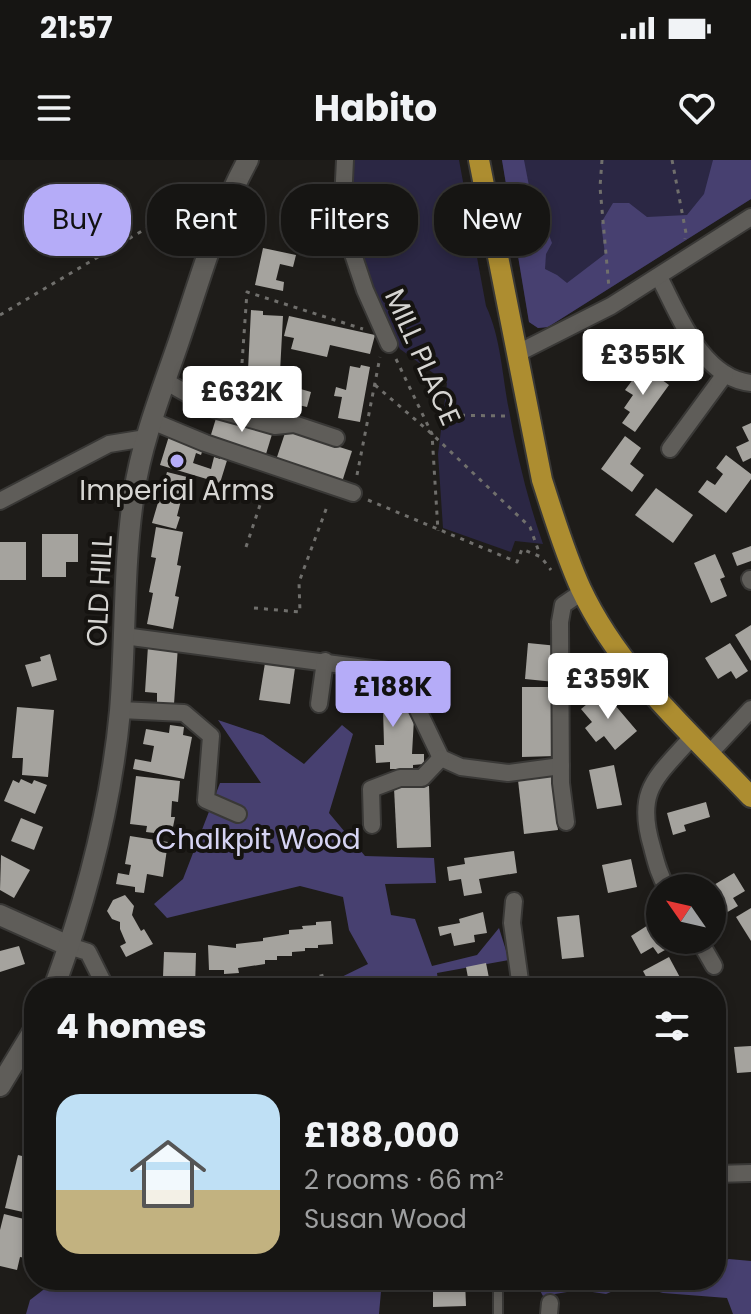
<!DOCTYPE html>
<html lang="en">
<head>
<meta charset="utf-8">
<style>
  :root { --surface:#161513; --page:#232221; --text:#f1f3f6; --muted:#9e9fa0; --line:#353433; --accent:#b5acf8 }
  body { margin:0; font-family:Poppins,sans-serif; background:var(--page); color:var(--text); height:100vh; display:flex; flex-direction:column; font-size:30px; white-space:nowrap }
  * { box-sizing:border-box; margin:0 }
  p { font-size:26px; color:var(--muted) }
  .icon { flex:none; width:44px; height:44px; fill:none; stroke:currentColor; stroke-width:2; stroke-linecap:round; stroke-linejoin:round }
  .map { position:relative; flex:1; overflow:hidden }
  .panel { position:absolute; left:24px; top:818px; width:702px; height:312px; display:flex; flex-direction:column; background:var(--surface); border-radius:32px; box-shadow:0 4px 12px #0003,0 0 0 2px var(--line) }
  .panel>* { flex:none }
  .hud { position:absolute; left:24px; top:24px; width:704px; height:72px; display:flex; gap:16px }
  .needle { width:52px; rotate:304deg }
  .buttons { position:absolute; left:646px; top:714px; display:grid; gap:16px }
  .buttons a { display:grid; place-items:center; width:80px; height:80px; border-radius:50%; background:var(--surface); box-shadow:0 4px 12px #0003,0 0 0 2px var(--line); font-size:40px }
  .price { position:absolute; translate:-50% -68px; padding:0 18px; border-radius:8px; background:#fff; color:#222; font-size:26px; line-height:52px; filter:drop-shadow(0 2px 4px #0008) }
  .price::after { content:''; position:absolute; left:50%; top:48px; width:24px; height:18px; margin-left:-12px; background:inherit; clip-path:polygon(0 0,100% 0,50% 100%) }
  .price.current { background:var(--accent); color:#111 }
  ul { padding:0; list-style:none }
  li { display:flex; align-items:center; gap:24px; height:200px; padding:0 32px }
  li span { display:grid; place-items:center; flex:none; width:224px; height:160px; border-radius:24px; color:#555 }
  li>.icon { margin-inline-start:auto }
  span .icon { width:96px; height:96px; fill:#fffc; stroke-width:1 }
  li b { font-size:34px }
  h2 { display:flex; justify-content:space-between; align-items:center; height:96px; padding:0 32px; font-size:34px }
  .pill { padding:0 28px; border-radius:32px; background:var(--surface); box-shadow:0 4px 12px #0003,0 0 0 2px var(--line); font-size:28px; line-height:72px }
  .pill.current { background:var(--accent); color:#111 }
  .status { display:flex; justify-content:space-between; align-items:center; height:56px; padding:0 40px; background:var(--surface); direction:ltr }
  .status svg { height:22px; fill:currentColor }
  header { display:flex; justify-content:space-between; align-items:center; height:104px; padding:0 32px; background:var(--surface); font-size:36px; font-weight:700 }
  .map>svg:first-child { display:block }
  .green { fill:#2b2744 }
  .forest { fill:#474070 }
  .building { fill:#a5a39e }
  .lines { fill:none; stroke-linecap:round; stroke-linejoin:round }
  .lane-casing { stroke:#393836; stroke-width:12 }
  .street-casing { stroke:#393836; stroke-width:20 }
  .secondary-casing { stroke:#393836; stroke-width:24 }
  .primary-casing { stroke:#393836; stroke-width:24 }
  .path { stroke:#706f6c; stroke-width:3; stroke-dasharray:4 6; stroke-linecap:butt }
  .lane { stroke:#5f5d59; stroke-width:8 }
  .street { stroke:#5f5d59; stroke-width:16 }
  .secondary { stroke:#5f5d59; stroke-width:20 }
  .primary { stroke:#ad8d30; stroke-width:20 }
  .poi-dot { fill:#b5acf8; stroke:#151310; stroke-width:3 }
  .labels { text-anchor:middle; stroke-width:8; stroke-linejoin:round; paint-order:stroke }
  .street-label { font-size:28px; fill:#d6d5d2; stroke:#151310 }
  .poi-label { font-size:28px; fill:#d6d5d2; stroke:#151310 }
  .park-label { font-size:28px; fill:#d6d4f3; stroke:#151310 }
</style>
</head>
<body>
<div class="status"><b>21:57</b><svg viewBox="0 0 49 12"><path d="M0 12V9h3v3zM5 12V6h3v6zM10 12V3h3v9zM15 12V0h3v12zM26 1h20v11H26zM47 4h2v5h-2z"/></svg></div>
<header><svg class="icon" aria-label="menu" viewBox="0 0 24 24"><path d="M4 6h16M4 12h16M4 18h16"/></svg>Habito<svg class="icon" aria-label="heart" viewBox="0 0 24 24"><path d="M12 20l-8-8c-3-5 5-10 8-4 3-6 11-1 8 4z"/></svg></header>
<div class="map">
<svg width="751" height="1154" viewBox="0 0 751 1154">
  <rect width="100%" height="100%" fill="#1e1c19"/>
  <g class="green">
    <path d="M349,0H459L486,146C501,178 502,215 509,250C517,296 528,341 543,384L515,381L511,392L443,368L438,294L447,223L400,189L368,128L346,60Z"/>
    <path d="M502,0H751V39L548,167L538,168L529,162Z"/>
  </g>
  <g class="forest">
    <path d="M502,0H524L535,57L546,67L552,83L546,94L545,109L557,115L567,123L605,94L601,63L613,43H629L647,57L687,55L704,34L713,0H751V39L548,167L538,168L529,162Z"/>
    <path d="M218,560L263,575L304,604L342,565L353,574L329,653L365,696L434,698L436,723L385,724L391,755L415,759L432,806L477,795L499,768L509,800L437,813L439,828H319L368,804L349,770L343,737L300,726L167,758L154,744L183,719L220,623H261Z"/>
    <path d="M729,1099L751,1101V1154H733L727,1138L663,1133L630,1124L606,1134L579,1130L543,1136L534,1120H716V1103Z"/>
    <path d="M56,1120H382L379,1154H26L30,1140Z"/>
  </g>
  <g class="building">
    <path d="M263,88L296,95L293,107L280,104L276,120L284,122L283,131L255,125Z"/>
    <path d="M251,150L263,151V155L283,156L280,212L248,210Z"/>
    <path d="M289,156L375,175L370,194L330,185L327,197L291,189L294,178L284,176Z"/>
    <path d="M361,205L370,207L360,262L338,258L342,237L334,236L336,227L346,230L350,206L360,208Z"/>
    <path d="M643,206L669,225L635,272L622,263L630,252L624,248L633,235L625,230Z"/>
    <path d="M232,209L311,232L307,247L281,241L279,246L245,235L242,242L223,236Z"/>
    <path d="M217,255L273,271L266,294L210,278Z"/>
    <path d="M751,263V298L743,302L736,287L749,281L742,267Z"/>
    <path d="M286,270L352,291L342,322L276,300Z"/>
    <path d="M169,276L204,286L201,295L196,293L193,303L211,309L214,297L220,299L222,292L229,294L220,323L160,305Z"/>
    <path d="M625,276L641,288L630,304L644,315L632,332L601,309Z"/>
    <path d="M726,295L751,314V319L726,353L698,332L707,320L715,325L723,314L716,308Z"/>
    <path d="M167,312L187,317L177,356L180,357L176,369L152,363Z"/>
    <path d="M656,328L693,355L673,383L635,355Z"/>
    <path d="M156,367L183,372L177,405L181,406L175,436L179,437L173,469L147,464L153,433L149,432L156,398L151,397Z"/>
    <path d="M42,374H78V402H66V417H42Z"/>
    <rect x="0" y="382" width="26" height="38"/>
    <path d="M751,386V401L737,406L732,393Z"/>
    <path d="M715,394L725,417L720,419L727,436L711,443L694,403Z"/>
    <path d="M751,465V501L735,475Z"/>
    <path d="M528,483L558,486L555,522L525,519Z"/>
    <path d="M730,483L748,511L736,519L731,511L718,519L705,498Z"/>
    <path d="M148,486H178L174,544L157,543V533L145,532Z"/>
    <path d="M50,494L57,520L32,527L25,505L41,501L40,497Z"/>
    <path d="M265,503L295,508L290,544L259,540Z"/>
    <path d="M389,524L390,544H410L411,558H414L412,594H424V604L413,605V609H390V602L376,603L375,585H384L383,548L362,549V525Z"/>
    <path d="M522,527H555L556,596L522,597Z"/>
    <path d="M603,531L637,571L615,590L604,576L596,582L585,568L592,562L581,549Z"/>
    <path d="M17,547L54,550L48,617L22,615L23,598H12Z"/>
    <path d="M170,565L184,567L183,575L192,577L184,619L133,609L135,599L151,602L154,586L143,584L146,569L169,573Z"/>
    <path d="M614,605L622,645L597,649L589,610Z"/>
    <path d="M136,616L180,621L178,642L172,641L171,657H175L173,667L164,666L163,674L146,672L147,666L130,664Z"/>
    <path d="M552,616L558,670L524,674L518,620Z"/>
    <path d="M21,619L32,624L34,620L47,625L35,654L4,641L13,620L19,623Z"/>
    <path d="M429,626L431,687L397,688L394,628Z"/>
    <path d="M706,642L710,657L684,665L686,671L673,675L667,653Z"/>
    <path d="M21,658L43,667L34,690L11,681Z"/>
    <path d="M130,676L168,682L163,717L147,714L144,733L135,732V727L116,724L118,713L129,715L131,705L125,704Z"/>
    <path d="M514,691L517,713L479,719L482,733L464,736L461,719L449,721L447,707L465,704L464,698Z"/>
    <path d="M1,695L30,710L14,738L0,730Z"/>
    <path d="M631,699L637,727L608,733L602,705Z"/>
    <path d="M734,713L745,731L733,738L738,746L724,754L712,734V726Z"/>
    <path d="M125,735L134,746L132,755L141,771L144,769L153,784L126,797L120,786L126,783L120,769V762L112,759L107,751L113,740Z"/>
    <path d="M751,748V781L736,757Z"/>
    <path d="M483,752L487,773L474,775L475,782L454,786L451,773L440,776L438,767L460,763L459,759Z"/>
    <path d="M579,755L584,797L562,799L557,757Z"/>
    <path d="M656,760L660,766V780H668L672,786L658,794L653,787L641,794L631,776Z"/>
    <path d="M331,761L333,784L318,785V788H305V791L292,792V796H277V800H265V804L238,808L239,813L224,814V810H209L208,785L236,788V784L263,781V778L289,774V770L303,769L302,766L316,765V762Z"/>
    <path d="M19,786L25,804L0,812V791Z"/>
    <path d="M164,792L196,793L195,828H174V817H163Z"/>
    <path d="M669,797L683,823L674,828H652L643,811Z"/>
    <path d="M486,803L491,828H470L466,807Z"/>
    <path d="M751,886V912L737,913L734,887Z"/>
    <path d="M32,928H34V948H29Z"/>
    <path d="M18,995L34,999L32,1054L5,1048Z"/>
    <path d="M4,1054L28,1060L24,1077L31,1078L26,1098L20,1097L17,1110L0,1106V1070Z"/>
    <path d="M433,1120H465L466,1146L433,1147Z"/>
  </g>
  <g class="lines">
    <g class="lane-casing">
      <path id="lane" d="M498,1120V1154"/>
    </g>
    <g class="street-casing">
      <g id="street">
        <path d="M345,0L342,61L365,130L389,184"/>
        <path d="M659,117C679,155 702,218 751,223"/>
        <path d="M518,193L611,146L751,57"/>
        <path d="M165,221L214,249L275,266L294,264L336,278"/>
        <path d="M152,261L205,283L353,333"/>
        <path d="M670,289L725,214"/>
        <path d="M0,341L109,284L146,278"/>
        <path d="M750,419L751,421"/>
        <path d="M124,476L387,511L406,525L441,598L461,607L508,613L561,606"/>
        <path d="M319,544L325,501"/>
        <path d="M120,550L184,553L211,576L206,640L238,654"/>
        <path d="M709,594L751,549"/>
        <path d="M566,662L561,623L560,462L563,445L582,432"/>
        <path d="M372,665L371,629L400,618H422L441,598"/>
        <path d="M667,728C659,715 656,702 652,687C635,630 656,618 692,577"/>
        <path d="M514,741L512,763L521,828"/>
        <path d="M699,780L714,806"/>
        <path d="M69,786L88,792L106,828"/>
        <path d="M716,1014L751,1013"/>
        <path d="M549,1154L550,1143"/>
      </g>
    </g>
    <g class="secondary-casing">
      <g id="secondary">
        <path d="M0,755L69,786"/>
        <path d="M54,828C87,738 111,647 120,551C126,478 123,405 134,333C142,280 162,231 179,181C200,120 217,56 248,0"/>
        <path d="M0,926L34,870"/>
      </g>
    </g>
    <g class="primary-casing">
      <path id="primary" d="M479,0L542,320C554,357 565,394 581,429C620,512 690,572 751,637"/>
    </g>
    <g class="path">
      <path d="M602,0L600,27L609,128"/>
      <path d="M672,0L686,73L685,79"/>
      <path d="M0,155L147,68L192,79"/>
      <path d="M396,199L432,274L438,371"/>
      <path d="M242,203L247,132L363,169"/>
      <path d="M375,225L432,274L530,367L540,395"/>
      <path d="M441,255L509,256"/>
      <path d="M357,315L380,197"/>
      <path d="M368,340L517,402L522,389L541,397L551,410"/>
      <path d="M246,387L268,321"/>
      <path d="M254,448L300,452L299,422L328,344"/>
      <path d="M271,828L329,814"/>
    </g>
    <use href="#lane" class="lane"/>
    <use href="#street" class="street"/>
    <use href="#secondary" class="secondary"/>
    <use href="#primary" class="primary"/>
  </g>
  <circle class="poi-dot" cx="177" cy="301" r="8"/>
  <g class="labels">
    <g class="street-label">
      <text transform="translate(423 197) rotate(66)" y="10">MILL PLACE</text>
      <text transform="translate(99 431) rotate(-87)" y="10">OLD HILL</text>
    </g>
    <g class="poi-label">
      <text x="177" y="340">Imperial Arms</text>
    </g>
    <g class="park-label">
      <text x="258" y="689">Chalkpit Wood</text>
    </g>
  </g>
</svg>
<div class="buttons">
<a><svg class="needle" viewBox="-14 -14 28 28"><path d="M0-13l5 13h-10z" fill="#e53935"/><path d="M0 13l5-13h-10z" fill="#9e9fa0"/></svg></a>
</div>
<b class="price" style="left:643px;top:237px">£355K</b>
<b class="price" style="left:242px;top:274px">£632K</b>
<b class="price" style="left:608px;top:561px">£359K</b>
<b class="price current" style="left:393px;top:569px">£188K</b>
<div class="hud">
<a class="pill current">Buy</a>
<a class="pill">Rent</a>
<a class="pill">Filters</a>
<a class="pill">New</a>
</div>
<section class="panel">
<h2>4 homes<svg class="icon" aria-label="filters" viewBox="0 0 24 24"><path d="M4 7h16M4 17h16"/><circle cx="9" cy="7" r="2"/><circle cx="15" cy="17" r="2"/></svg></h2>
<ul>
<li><span style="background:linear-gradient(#bfe0f5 60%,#c2b280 0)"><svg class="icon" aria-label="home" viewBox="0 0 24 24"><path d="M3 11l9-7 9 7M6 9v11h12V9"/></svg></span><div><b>£188,000</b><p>2 rooms · 66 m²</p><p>Susan Wood</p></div></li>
</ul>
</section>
</div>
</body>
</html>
